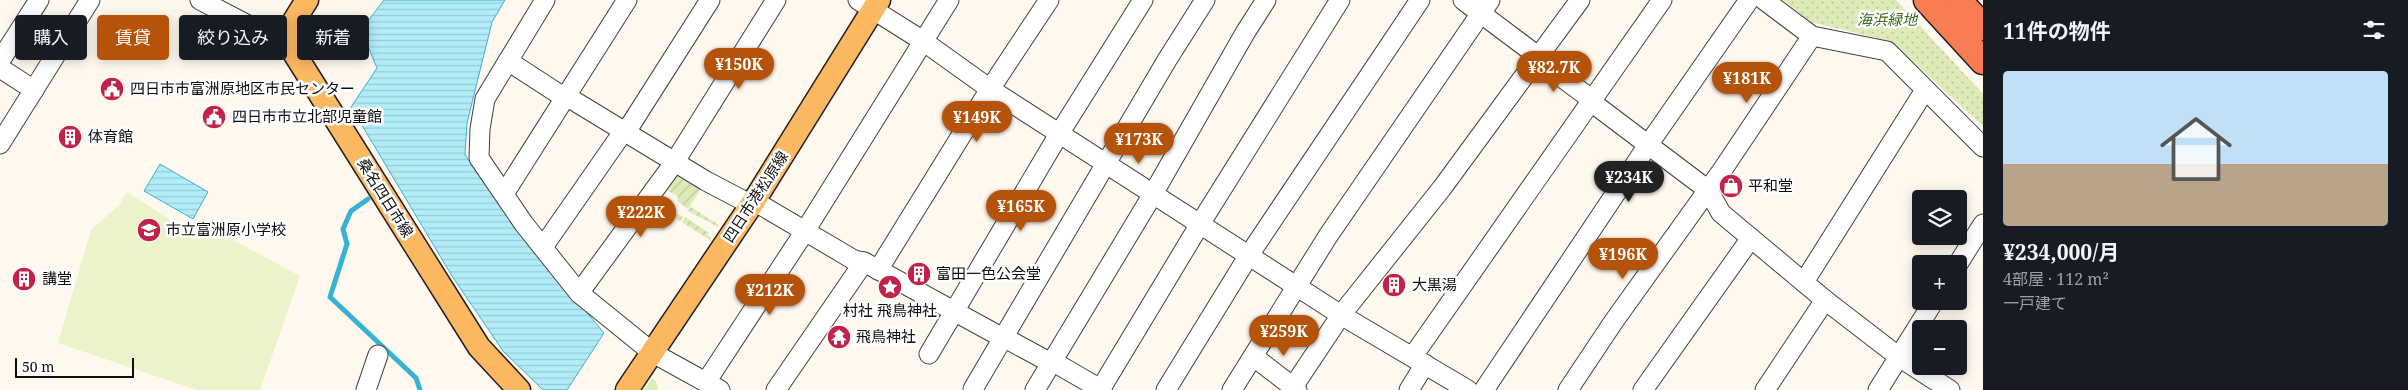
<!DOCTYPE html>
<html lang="ja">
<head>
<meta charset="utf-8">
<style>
  :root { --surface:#171b24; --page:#242831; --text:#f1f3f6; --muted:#9ea1a6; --accent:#b45309 }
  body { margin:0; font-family:"Noto Serif","Noto Sans JP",serif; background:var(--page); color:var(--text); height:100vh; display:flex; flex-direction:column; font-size:19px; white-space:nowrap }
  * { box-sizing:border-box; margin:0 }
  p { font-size:16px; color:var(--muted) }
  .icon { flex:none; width:28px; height:28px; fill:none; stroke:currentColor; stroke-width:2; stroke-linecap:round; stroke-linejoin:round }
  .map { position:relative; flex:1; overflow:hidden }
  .drawer { display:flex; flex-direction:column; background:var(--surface); width:425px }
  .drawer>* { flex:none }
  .hud { position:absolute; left:15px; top:15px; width:475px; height:45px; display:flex; gap:10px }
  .controls { position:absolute; left:1912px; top:190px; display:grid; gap:10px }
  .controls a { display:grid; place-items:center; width:55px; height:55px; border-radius:5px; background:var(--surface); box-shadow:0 2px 12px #0003; font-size:25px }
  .scale { position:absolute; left:15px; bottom:12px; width:119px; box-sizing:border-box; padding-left:5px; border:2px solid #0e0e0e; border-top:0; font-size:14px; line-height:18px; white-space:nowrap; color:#0e0e0e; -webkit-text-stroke:4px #fff; paint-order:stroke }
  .price { position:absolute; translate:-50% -42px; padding:0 11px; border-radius:18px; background:var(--accent); color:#fff; font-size:16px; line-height:32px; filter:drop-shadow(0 1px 2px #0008) }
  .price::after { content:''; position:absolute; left:50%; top:30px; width:15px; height:11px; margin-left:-8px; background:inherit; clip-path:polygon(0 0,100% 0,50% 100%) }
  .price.selected { background:#222; color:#fff }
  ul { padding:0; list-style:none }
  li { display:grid; align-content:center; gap:10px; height:265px; padding:0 20px }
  li span { display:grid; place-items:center; height:155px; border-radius:5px; color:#555 }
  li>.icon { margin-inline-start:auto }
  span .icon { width:90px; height:90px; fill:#fffc; stroke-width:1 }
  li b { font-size:21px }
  h2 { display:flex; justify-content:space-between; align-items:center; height:60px; padding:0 20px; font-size:21px }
  .pill { padding:0 18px; border-radius:5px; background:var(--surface); box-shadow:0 2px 12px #0003; font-size:18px; line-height:45px }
  .pill.selected { background:var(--accent); color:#fff }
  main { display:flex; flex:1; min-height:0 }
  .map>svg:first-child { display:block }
  .grass { fill:url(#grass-tufts) }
  .park { fill:url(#park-dots) }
  .garden { fill:url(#garden-furrows) }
  .pitch { fill:#ecf2c9 }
  .water { fill:url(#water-rules); stroke:#36b3d1 }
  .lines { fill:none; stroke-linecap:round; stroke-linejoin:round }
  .stream { stroke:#36b3d1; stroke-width:5 }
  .minor-casing { stroke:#414141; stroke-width:21 }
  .major-casing { stroke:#1f1f1f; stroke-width:25 }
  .highway-casing { stroke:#1f1f1f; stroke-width:29 }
  .minor { stroke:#fff; stroke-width:19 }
  .major { stroke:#fcb761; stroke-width:22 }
  .highway { stroke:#f97d53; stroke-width:26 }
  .labels { text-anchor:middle; stroke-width:5; stroke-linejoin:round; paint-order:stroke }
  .park-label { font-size:15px; font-style:italic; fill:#3b681c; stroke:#fff }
  .poi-label { font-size:15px; fill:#0e0e0e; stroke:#fff; text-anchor:start }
  .street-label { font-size:15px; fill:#0e0e0e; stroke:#fff }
</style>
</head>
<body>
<main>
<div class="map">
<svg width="1983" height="390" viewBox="0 0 1983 390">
  <defs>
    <pattern id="grass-tufts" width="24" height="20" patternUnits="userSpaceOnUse" patternTransform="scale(1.25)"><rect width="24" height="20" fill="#dcebb7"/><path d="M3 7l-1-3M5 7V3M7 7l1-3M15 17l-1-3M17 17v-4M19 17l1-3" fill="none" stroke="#bcc89c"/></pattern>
    <pattern id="park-dots" width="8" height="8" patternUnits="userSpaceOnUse" patternTransform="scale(1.25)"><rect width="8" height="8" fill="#dcebb7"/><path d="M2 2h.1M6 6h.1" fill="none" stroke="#bcc89c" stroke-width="1.8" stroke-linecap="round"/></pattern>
    <pattern id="garden-furrows" width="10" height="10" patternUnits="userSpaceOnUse" patternTransform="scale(1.25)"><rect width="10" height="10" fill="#dcebb7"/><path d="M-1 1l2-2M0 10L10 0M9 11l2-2" fill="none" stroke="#bcc89c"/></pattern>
    <pattern id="water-rules" width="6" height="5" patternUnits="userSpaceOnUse" patternTransform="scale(1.25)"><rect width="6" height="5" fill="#b1ecf8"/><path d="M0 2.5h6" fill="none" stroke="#97c9d3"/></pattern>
  </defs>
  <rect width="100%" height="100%" fill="#fff8ee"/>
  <path class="grass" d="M652,378L656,381L658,390H644Z"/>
  <path class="park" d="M1783,0H1896L1983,94V126L1890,41L1811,22Z"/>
  <g class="garden">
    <path d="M673,172L702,187L688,209L677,201L678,197L663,187Z"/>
    <path d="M691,207L719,225L718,227L688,211Z"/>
    <path d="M672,211L683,217L680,221L673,217L664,231L655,225L664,212L670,215Z"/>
    <path d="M685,217L709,233L707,235L711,237L710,240L682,222Z"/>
  </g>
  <path class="pitch" d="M127,192L194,235L202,223L300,276L260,390H197L58,343L91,230L119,205Z"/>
  <g class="water">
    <path d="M384,0H505L492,22L467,123L465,155L515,226L604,333L567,390H543L503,351L452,276L351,107L377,68L361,30Z"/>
    <path d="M160,164L208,192L193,219L144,191Z"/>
  </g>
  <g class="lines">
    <path class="stream" d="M368,199L351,211L343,229L347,244L330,297L416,378L420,390"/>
    <g class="minor-casing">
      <g id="minor">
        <path d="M200,0L273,38L284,37"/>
        <path d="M545,0L485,99L480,129L479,158L524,224L579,293L653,353L720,390"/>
        <path d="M858,0L923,41L990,89L1341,315L1468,390"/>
        <path d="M1463,0L1539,57"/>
        <path d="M1764,0L1812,36L1887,51L1983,147"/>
        <path d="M1537,59L1591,99"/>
        <path d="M0,61L39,0"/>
        <path d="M508,61L565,98"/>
        <path d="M0,68L34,90"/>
        <path d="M566,96L706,181L746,202L754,201L854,260L864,262L1003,338"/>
        <path d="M1590,101L1708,190L1721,213L1825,300L1899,357L1950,390"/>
        <path d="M626,132L710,0"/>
        <path d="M0,144L90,0"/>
        <path d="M504,194L627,0"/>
        <path d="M543,247L623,132"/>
        <path d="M1958,264L1983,224"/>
        <path d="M878,270L990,89L1049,0"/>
        <path d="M1804,282L1925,90"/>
        <path d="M579,293L674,163L776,0"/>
        <path d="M1003,337L1051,363"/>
        <path d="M929,354L1059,134L1143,0"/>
        <path d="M1413,356L1662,0"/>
        <path d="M1254,357L1297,390"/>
        <path d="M1052,361L1102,390"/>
        <path d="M706,382L805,231L949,0"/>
        <path d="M973,389L1167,60L1205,0"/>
        <path d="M366,390L378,355"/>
        <path d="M776,390L864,262"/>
        <path d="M1035,390L1153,194L1245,33L1266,0"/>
        <path d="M1100,390L1200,224L1340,0"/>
        <path d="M1166,390L1249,255L1420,0"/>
        <path d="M1232,390L1328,236L1490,0"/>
        <path d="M1291,390L1341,315L1442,188L1580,0"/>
        <path d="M1409,390L1425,364"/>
        <path d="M1484,390L1648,145L1749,0"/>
        <path d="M1568,390L1614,321L1723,169L1812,36"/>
        <path d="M1643,390L1751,238"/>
        <path d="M1765,390L1825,300"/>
        <path d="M1878,390L1934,301"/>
      </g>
    </g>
    <g class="major-casing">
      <g id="major">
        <path d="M307,0L284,37L479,347L519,390"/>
        <path d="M627,390L754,201L879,0"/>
      </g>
    </g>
    <g class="highway-casing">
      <g id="highway">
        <path d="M1927,0L1983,61"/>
        <path d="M1958,0L1983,27"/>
      </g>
    </g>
    <use href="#minor" class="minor"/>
    <use href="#major" class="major"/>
    <use href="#highway" class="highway"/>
  </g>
  <defs>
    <g id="civic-disc" transform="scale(1.25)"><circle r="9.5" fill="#c22149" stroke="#fff"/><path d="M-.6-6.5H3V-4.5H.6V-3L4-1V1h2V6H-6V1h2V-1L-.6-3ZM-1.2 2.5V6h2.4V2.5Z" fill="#fff"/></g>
    <g id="building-disc" transform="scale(1.25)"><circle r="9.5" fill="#c22149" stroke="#fff"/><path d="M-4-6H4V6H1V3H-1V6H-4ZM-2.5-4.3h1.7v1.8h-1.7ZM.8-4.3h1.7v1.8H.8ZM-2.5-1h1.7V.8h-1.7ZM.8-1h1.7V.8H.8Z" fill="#fff"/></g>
    <g id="shop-disc" transform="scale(1.25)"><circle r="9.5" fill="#c22149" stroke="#fff"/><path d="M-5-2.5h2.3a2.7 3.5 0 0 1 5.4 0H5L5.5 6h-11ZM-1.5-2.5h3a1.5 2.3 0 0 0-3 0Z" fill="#fff"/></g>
    <g id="school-disc" transform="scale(1.25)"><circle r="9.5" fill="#c22149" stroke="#fff"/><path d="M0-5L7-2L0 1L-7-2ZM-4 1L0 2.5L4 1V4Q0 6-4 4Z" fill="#fff"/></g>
    <g id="sight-disc" transform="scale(1.25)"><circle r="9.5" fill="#c22149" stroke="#fff"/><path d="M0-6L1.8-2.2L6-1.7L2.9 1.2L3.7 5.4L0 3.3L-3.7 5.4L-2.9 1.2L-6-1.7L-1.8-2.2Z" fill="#fff"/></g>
    <g id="temple-disc" transform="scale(1.25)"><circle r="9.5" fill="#c22149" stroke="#fff"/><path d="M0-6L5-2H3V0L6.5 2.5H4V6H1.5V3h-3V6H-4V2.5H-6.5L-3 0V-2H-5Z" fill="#fff"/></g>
  </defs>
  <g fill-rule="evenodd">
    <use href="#civic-disc" x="112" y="89"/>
    <use href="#civic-disc" x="214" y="117"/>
    <use href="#building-disc" x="70" y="137"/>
    <use href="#shop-disc" x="1731" y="186"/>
    <use href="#school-disc" x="149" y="230"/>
    <use href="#building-disc" x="919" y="274"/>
    <use href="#building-disc" x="24" y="279"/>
    <use href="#building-disc" x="1394" y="285"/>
    <use href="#sight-disc" x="890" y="287"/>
    <use href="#temple-disc" x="839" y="337"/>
  </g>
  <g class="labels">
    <g class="park-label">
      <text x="1887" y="25">海浜緑地</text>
    </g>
    <g class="poi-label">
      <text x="130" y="94">四日市市富洲原地区市民センター</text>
      <text x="232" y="122">四日市市立北部児童館</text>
      <text x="88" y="142">体育館</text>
      <text x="1748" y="191">平和堂</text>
      <text x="166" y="235">市立富洲原小学校</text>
      <text x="936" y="279">富田一色公会堂</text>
      <text x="42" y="284">講堂</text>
      <text x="1412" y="290">大黒湯</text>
      <text x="890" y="316" text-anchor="middle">村社 飛鳥神社</text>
      <text x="856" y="342">飛鳥神社</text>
    </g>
    <g class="street-label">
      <text transform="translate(756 197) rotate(-57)" y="5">四日市港松原線</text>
      <text transform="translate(385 198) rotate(58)" y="5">桑名四日市線</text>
    </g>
  </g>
</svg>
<div class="controls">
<a><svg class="icon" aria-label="layers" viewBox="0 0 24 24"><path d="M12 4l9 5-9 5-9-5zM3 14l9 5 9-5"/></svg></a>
<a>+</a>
<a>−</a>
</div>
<div class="scale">50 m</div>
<b class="price" style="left:739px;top:90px">¥150K</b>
<b class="price" style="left:1554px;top:93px">¥82.7K</b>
<b class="price" style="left:1747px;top:104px">¥181K</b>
<b class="price" style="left:977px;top:143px">¥149K</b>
<b class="price" style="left:1139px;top:165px">¥173K</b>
<b class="price selected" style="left:1629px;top:203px">¥234K</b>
<b class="price" style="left:1021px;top:232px">¥165K</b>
<b class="price" style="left:641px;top:238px">¥222K</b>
<b class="price" style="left:1623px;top:280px">¥196K</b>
<b class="price" style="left:770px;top:316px">¥212K</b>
<b class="price" style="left:1284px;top:357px">¥259K</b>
<div class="hud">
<a class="pill">購入</a>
<a class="pill selected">賃貸</a>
<a class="pill">絞り込み</a>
<a class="pill">新着</a>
</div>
</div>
<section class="drawer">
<h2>11件の物件<svg class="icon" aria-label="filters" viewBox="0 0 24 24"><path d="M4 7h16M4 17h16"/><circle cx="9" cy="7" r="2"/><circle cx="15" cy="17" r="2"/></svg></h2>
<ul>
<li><span style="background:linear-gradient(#bfe0f5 60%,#b9a48a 0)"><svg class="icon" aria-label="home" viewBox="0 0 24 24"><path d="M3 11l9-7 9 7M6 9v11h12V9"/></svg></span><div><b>¥234,000/月</b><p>4部屋 · 112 m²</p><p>一戸建て</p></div></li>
</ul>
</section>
</main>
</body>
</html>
